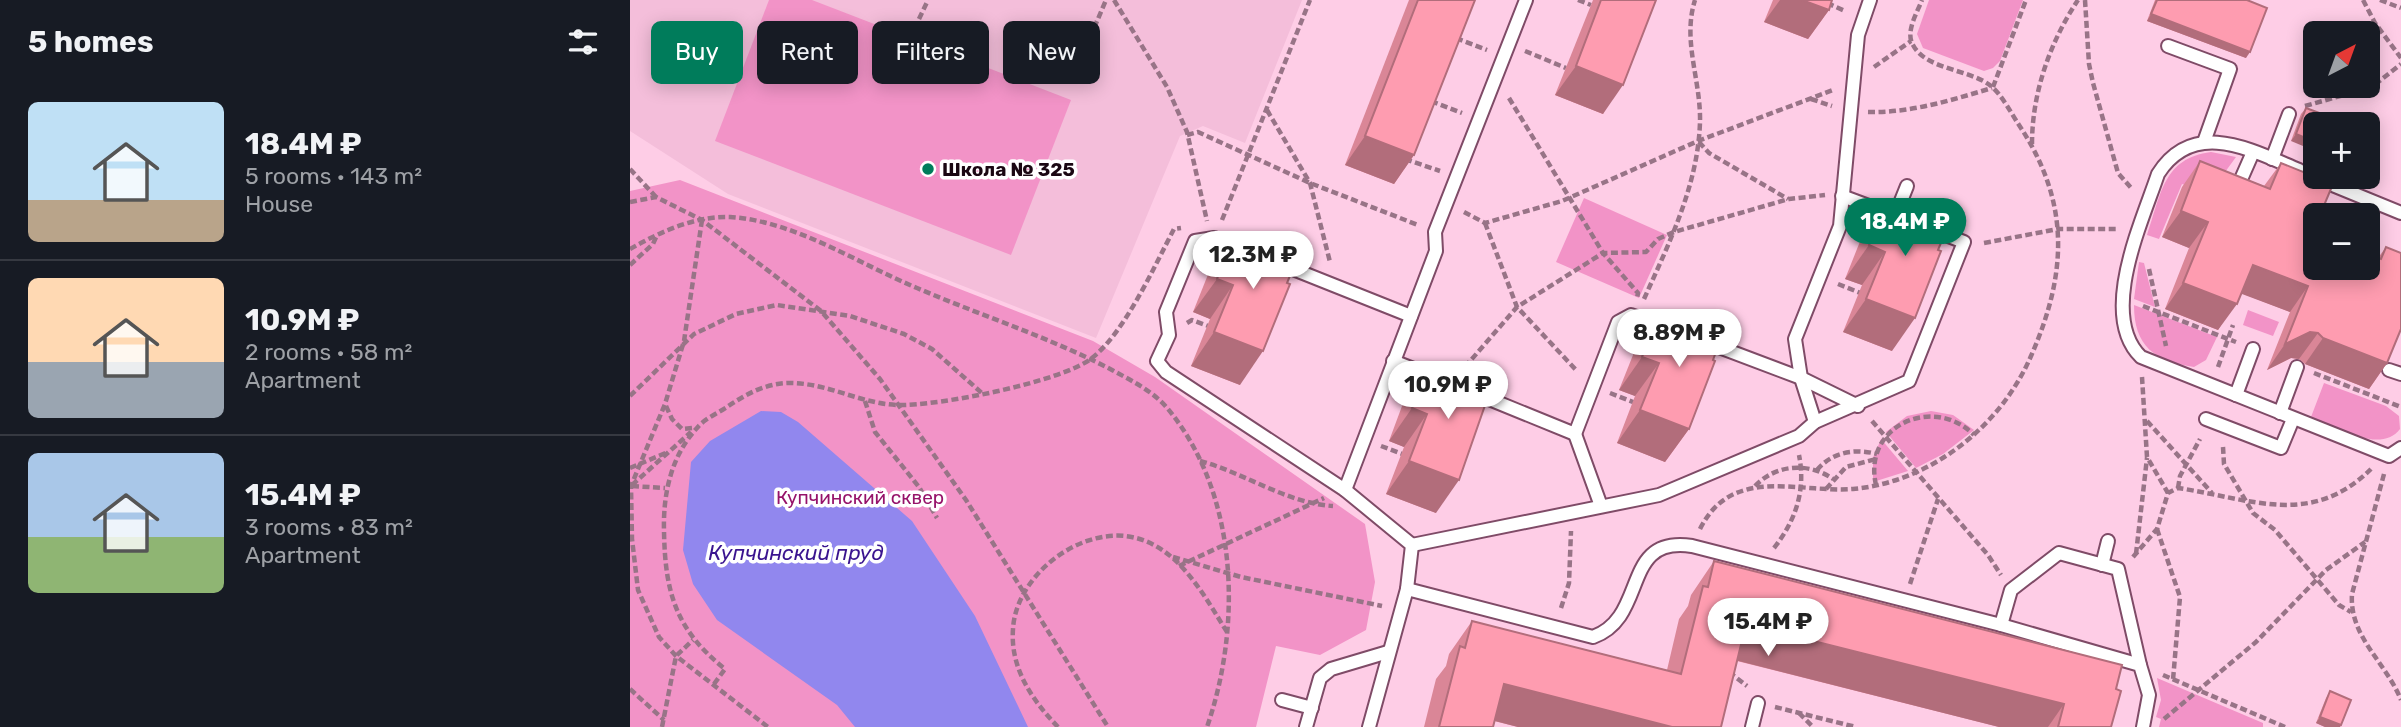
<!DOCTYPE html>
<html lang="en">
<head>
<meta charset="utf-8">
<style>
  :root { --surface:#171b24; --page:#242831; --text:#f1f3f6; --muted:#9ea1a6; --line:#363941; --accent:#007c5b }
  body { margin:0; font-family:Rubik,sans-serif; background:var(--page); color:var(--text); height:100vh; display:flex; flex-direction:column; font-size:26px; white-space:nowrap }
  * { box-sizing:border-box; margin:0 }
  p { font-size:23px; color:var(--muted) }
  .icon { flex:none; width:38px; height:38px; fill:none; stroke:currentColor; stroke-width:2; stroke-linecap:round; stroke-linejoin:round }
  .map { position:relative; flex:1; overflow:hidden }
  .drawer { display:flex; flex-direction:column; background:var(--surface); width:630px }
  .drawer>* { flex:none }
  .banner { position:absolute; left:21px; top:21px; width:665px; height:63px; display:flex; gap:14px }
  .needle { width:46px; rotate:41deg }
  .controls { position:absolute; left:1673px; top:21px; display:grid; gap:14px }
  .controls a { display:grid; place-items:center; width:77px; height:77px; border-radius:10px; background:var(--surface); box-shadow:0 4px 18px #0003; font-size:35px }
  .price { position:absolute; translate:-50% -60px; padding:0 16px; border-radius:24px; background:#fff; color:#222; font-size:23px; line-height:46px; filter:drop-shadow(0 2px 4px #0008) }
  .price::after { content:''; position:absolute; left:50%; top:42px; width:21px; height:16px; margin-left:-10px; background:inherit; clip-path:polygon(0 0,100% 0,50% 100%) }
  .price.active { background:var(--accent); color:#fff }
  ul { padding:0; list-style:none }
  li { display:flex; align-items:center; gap:21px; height:175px; padding:0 28px }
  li+li { border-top:2px solid var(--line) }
  li span { display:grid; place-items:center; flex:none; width:196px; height:140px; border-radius:10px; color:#555 }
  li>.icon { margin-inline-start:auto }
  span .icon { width:84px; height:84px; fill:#fffc; stroke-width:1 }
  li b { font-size:30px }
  h2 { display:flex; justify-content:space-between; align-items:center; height:84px; padding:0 28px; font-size:30px }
  .tag { padding:0 24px; border-radius:10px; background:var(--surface); box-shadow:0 4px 18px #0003; font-size:24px; line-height:63px }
  .tag.active { background:var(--accent); color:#fff }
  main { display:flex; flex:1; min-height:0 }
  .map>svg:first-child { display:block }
  .built { fill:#f4beda }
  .green { fill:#f293c7 }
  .water { fill:#9187ee }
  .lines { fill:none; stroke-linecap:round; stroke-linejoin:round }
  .lane-casing { stroke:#7f4b67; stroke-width:16 }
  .path { stroke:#987487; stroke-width:4.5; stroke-dasharray:7 3.5; stroke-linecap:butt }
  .lane { stroke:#fff; stroke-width:12 }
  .wall { fill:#da8697 }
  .shaded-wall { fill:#b26d7b }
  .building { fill:#fe9cb0; stroke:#b26d7b; stroke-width:2 }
  .poi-dot { fill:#007c5b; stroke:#fff; stroke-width:2.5 }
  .labels { text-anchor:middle; stroke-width:7; stroke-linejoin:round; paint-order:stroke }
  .poi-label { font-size:19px; font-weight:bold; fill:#1a0712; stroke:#fff; text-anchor:start }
  .park-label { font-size:19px; fill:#96136a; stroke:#fff }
  .water-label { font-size:21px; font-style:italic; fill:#3a148f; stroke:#fff }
</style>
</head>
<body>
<main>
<section class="drawer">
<h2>5 homes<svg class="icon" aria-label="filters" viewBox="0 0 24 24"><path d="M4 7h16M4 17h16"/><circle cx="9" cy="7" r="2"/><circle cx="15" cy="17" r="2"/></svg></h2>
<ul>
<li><span style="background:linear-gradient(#bfe0f5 70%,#b9a48a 0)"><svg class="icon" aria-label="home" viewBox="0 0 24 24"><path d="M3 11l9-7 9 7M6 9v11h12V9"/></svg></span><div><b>18.4M ₽</b><p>5 rooms · 143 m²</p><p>House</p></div></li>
<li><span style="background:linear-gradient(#ffd9b3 60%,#9aa5b1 0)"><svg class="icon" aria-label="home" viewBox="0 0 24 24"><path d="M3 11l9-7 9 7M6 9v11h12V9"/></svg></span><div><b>10.9M ₽</b><p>2 rooms · 58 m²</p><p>Apartment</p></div></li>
<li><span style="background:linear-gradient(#a9c7e8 60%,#8fb573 0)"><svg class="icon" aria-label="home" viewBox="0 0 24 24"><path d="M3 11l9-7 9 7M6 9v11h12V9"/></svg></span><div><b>15.4M ₽</b><p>3 rooms · 83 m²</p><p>Apartment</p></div></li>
</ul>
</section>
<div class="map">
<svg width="1771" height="727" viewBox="0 0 1771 727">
  <rect width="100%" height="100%" fill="#fecde6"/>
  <path class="built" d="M0,0H672L615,143L573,126L550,136L466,338L98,194L0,131Z"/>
  <g class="green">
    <path d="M139,0H182L441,100L381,255L85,141Z"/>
    <path d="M1299,0H1393L1370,61L1363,68L1354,71L1293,48L1287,34Z"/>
    <path d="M1581,152L1606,157L1579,194L1552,184L1529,239L1517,235C1531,195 1533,158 1581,152Z"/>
    <path d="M50,180L463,341L525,377L735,524L745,582L736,630L690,655L646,646L626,727H0V191Z"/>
    <path d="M954,198L1037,235L1009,298L926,262Z"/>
    <path d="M1509,262L1514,263L1525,307L1504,299Z"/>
    <path d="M1504,305L1587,337L1576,360L1564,367C1524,361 1504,346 1504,305Z"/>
    <path d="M1618,310L1649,322L1643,336L1613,325Z"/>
    <path d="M1694,383L1756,406L1769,416L1770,429C1750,455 1705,426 1681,417Z"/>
    <path d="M1301,411L1323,415L1344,430L1313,454L1286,468L1256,432L1277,416Z"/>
    <path d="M1251,439L1278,471L1243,482V458Z"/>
    <path d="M1527,678L1633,723V727H1529L1531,719L1526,717L1531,700Z"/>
  </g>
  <path class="water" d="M131,411L151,412L168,422L282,521L345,616L398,727H225L207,705L87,620L63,584L53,550L61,462L80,441Z"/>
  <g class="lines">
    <g class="lane-casing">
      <g id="lane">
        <path d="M1538,46L1600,69L1574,142"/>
        <path d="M1642,159L1659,114"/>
        <path d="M1669,170C1621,150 1564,118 1528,174C1512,222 1468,315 1511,357L1759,456L1771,448"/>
        <path d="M1688,179L1771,213"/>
        <path d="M1605,193L1623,152"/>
        <path d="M1212,196L1263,215"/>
        <path d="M1265,216L1277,186"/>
        <path d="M1738,221L1745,203"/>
        <path d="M612,249L584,238L565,241L536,312L539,335L527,361L536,372L715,490L782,545L777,589L739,727"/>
        <path d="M648,263L781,316"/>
        <path d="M1073,341L1171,378L1228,406"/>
        <path d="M763,361L809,379"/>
        <path d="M1759,370L1771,374"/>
        <path d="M842,392L945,434L988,322L1001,315L1039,328"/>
        <path d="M1606,395L1623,349"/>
        <path d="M1650,413L1667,367"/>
        <path d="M1576,419L1651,448L1663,419"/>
        <path d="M1185,422L1171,378L1165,339L1210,226L1228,35L1240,0"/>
        <path d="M945,434L971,506"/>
        <path d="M715,490L806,251L805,232L896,0"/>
        <path d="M782,545L1029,495L1169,436L1185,422L1279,381L1334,242L1300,229"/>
        <path d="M1472,565L1478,541"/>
        <path d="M777,589L963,637C1019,617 990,535 1062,546L1371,625L1510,665L1519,695L1513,727"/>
        <path d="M1371,625L1381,590L1429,553L1488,569L1510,665"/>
        <path d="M652,700L682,708"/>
        <path d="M676,727L690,678L701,669L758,652"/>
        <path d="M1122,727L1128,703"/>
      </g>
    </g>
    <g class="path">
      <path d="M484,0L537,87L557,132L577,221"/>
      <path d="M948,0L961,5"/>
      <path d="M1455,0L1459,64L1463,83L1488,173L1502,189"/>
      <path d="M1733,0L1745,23L1771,58"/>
      <path d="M1750,0L1771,8"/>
      <path d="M1197,3L1215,11"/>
      <path d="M280,38L298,0"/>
      <path d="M826,38L857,50"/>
      <path d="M456,47L476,0"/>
      <path d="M895,51L936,68"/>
      <path d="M1244,67L1281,41"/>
      <path d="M1363,87L1396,0"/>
      <path d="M879,98L973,253L1008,293L1007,298"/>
      <path d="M1181,99L1202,106"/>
      <path d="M801,101L832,113"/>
      <path d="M1675,106L1742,87L1771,64"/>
      <path d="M637,110L680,183L700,262"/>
      <path d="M1238,112C1281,113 1322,100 1362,88"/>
      <path d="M557,135L568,132L680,183L788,225"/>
      <path d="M1069,142L1079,153L1158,199"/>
      <path d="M1402,144C1402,93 1420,42 1448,0"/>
      <path d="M775,159L810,171"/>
      <path d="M0,169L26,197"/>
      <path d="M0,202L26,197L72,220L191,311L250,379L336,500L478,727"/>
      <path d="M834,212L855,223L932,201L1068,141L1203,90"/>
      <path d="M72,220L54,341L35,404L1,486L2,539L8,590L29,637L46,656L138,727"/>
      <path d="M592,220L680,0"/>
      <path d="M855,223L887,307L947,371"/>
      <path d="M1354,243L1428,229H1488"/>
      <path d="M0,249C30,232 64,216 100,217C165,221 227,263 287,288C352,316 419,337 482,370C502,381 523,391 538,409C609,495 612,626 577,727"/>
      <path d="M0,265L23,244L27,235"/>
      <path d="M1519,269L1536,346"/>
      <path d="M1208,284L1233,294"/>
      <path d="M1014,299C1040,241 1068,185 1070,122C1071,80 1052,41 1065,0"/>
      <path d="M1513,306L1606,342"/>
      <path d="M557,323L562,320L581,327"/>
      <path d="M1588,367L1603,325"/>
      <path d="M1684,373L1771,407"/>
      <path d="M828,375L887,307L973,253L1016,252L1028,239L1044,232L1159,199L1195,195"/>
      <path d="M1512,377L1517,457L1538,493"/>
      <path d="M980,393L1008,404"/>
      <path d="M0,396L64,334L106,314L147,305L220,316L274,334L302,349L353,394"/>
      <path d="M235,401L245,432L289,487L307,518"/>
      <path d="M36,406L42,419L52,429L63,428"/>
      <path d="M1242,421L1358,555L1371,575"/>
      <path d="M1517,421L1582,493"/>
      <path d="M751,446L775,455"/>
      <path d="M1593,447L1594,464L1623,513L1645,530L1709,605L1721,612"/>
      <path d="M570,461C615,473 656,503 703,506"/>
      <path d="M0,468L38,452"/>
      <path d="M1187,470C1202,452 1225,448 1247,454"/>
      <path d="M1754,474L1722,594C1719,637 1756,662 1771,700"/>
      <path d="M2,485L61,432"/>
      <path d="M1246,485C1232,426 1303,394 1344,435"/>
      <path d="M2,486L35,488"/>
      <path d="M1125,486C1146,464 1179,462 1203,479"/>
      <path d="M1548,488L1550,476L1570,439"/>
      <path d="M1196,489L1216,467L1246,459"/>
      <path d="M1070,529C1102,465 1167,493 1223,489C1301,482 1371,426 1401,356C1438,272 1440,202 1389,125C1381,113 1372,95 1361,86C1340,69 1296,70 1283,45C1275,32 1287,13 1292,0"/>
      <path d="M1527,529L1550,597L1543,680"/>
      <path d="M1144,548C1166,520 1176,490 1169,455"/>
      <path d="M1506,554L1517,458"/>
      <path d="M543,557L611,577L752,606"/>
      <path d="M1503,557L1527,529L1538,493L1548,488C1622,499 1681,528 1741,469"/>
      <path d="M549,566L694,498"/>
      <path d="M1280,584L1308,499"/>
      <path d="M931,608L939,583L941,531"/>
      <path d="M1099,672L1117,686"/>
      <path d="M1533,675L1655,727"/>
      <path d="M84,684L95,669C46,630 35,593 34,531C33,494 41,456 67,428C74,419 88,413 97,407C116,394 136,383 160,383C198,383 231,404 268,405C308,406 432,382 462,358C495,332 524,267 544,229L551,228"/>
      <path d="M0,689L34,720"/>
      <path d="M1145,707L1226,727"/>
      <path d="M1169,713L1183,727"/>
      <path d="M1534,719L1626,642L1696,570L1735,542"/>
      <path d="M32,727L46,656L63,640"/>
      <path d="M428,727C402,700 380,668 383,629C386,574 453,524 506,538C550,549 575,597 597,632"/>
    </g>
    <use href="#lane" class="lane"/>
  </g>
  <g class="wall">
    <path d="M779,0H845L784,155L764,184L715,165Z"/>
    <path d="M963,0H1026L973,114L925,95Z"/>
    <path d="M1143,0H1202L1199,10L1178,39L1134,22Z"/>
    <path d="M1525,0H1617L1616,58L1517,21Z"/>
    <path d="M1676,108L1703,118L1661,141L1671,114Z"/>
    <path d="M1570,161L1634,186L1651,163L1683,232L1748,258L1756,247L1757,363L1739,389L1675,364L1669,359L1661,358L1637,370L1660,312L1611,293L1588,330L1535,309L1559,248L1532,237L1552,187Z"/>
    <path d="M1256,201L1262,351L1213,332L1232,285L1215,279L1233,234Z"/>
    <path d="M604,234L610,385L561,366L580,319L563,312L581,267Z"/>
    <path d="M1030,312L1083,360L1059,429L1035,462L987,443L1005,396L989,390L1007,345Z"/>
    <path d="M798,365L806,513L756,494L774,447L759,441L775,398Z"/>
    <path d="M1084,561L1486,689L1481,727H1369L1107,661L1091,727H888L864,721L863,727H794L806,679L816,666L819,654L842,621L1037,670L1049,619L1058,606L1061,595Z"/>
    <path d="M1700,691L1711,725L1710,727H1695L1686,723L1696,698Z"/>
  </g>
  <g class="shaded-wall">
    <path d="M1150,0H1172L1199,10L1178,39L1134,22Z"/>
    <path d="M1521,14L1620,52L1616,58L1517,21Z"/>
    <path d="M946,66L993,85L973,114L925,95Z"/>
    <path d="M1666,134L1685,142V151L1661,141Z"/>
    <path d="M735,136L784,155L764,184L715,165Z"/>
    <path d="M1551,211L1578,222L1559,248L1532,237Z"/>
    <path d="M1239,245L1255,252L1232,285L1215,279Z"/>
    <path d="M1623,265L1678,286L1660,312L1604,291Z"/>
    <path d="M587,279L603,285L580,319L563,312Z"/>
    <path d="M1553,283L1607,304L1588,330L1535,309Z"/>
    <path d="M1236,299L1285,318L1262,351L1213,332Z"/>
    <path d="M584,332L633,351L610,385L561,366Z"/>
    <path d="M1680,332L1688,333L1669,359L1661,358L1637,370L1655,344Z"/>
    <path d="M1693,338L1757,363L1739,389L1675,364Z"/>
    <path d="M1012,357L1029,363L1005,396L989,390Z"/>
    <path d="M782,408L797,414L774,447L759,441Z"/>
    <path d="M1010,410L1059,429L1035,462L987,443Z"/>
    <path d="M779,461L829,480L806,513L756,494Z"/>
    <path d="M1116,624L1434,704L1418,727H1369L1093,657Z"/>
    <path d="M874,684L1042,727H888L850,717Z"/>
    <path d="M1690,717L1711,725L1710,727H1695L1686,723Z"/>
  </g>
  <g class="building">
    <path d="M788,0H845L784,155L735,136Z"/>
    <path d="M971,0H1026L993,85L946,66Z"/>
    <path d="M1172,0H1202L1199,10Z"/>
    <path d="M1527,0H1617L1637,8L1620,52L1521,14Z"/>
    <path d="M1676,108L1703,118L1701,124H1685V142L1666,134Z"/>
    <path d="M1570,161L1640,189L1651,163L1703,184L1690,215H1685V227L1683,232L1685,233V268H1738V254L1751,259L1756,247L1771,253V329L1757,363L1693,338L1688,333L1680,332L1655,344L1678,286L1623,265L1607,304L1553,283L1578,222L1551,211Z"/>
    <path d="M1256,201L1318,226L1308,250L1311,251L1285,318L1236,299L1255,252L1239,245Z"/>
    <path d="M604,234L667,259L657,283L660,284L633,351L584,332L603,285L587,279Z"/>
    <path d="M1030,312L1092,336L1083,360L1085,361L1059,429L1010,410L1029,363L1012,357Z"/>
    <path d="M798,365L861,388L829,480L779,461L797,414L782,408Z"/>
    <path d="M1084,561L1492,665L1486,689L1491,691L1481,727H1428L1434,704L1116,624L1091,727H1042L874,684L863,727H809L830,646L835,648L842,621L1051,674L1073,586L1078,587Z"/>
    <path d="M1700,691L1721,700L1711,725L1690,717Z"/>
  </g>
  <circle class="poi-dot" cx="298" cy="169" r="7"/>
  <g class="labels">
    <g class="poi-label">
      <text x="312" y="176">Школа № 325</text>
    </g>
    <g class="park-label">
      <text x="230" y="504">Купчинский сквер</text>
    </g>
    <g class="water-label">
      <text x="166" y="560">Купчинский пруд</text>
    </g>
  </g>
</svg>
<div class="controls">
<a><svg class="needle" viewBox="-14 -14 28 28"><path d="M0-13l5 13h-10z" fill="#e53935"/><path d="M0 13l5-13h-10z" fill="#9ea1a6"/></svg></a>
<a>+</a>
<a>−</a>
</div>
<b class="price active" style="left:1275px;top:258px">18.4M ₽</b>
<b class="price" style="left:623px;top:291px">12.3M ₽</b>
<b class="price" style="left:1049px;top:369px">8.89M ₽</b>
<b class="price" style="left:818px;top:421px">10.9M ₽</b>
<b class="price" style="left:1138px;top:658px">15.4M ₽</b>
<div class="banner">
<a class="tag active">Buy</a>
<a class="tag">Rent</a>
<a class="tag">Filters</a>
<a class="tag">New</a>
</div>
</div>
</main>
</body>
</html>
